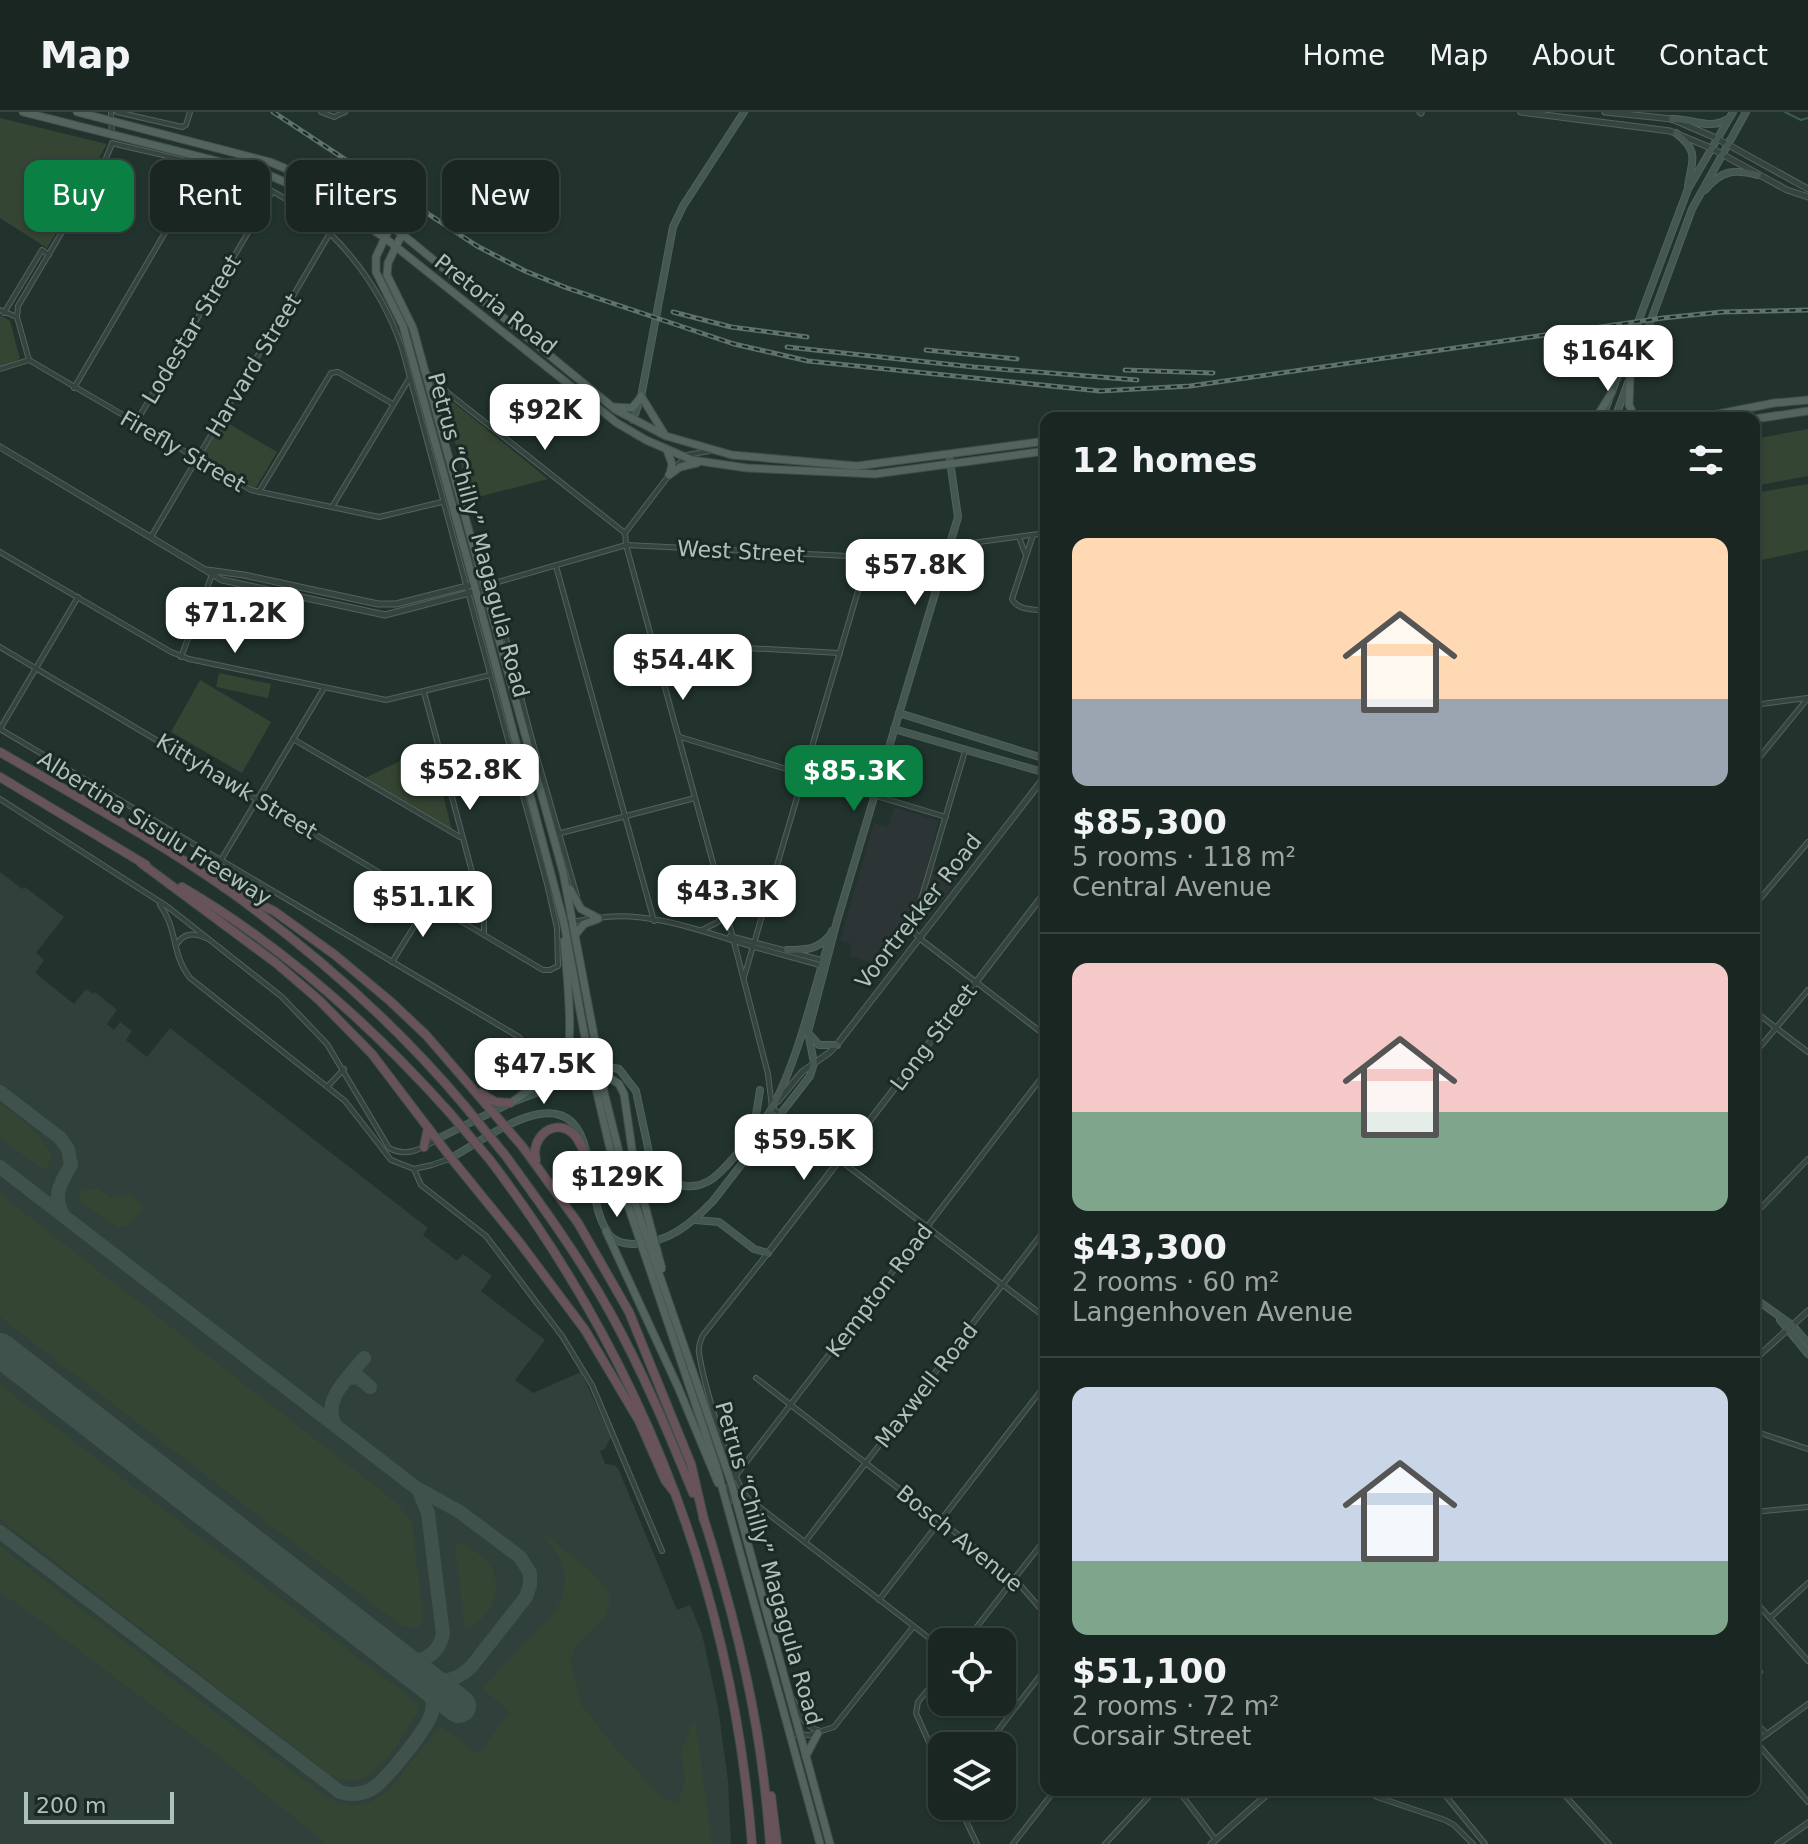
<!DOCTYPE html>
<html lang="en">
<head>
<meta charset="utf-8">
<style>
  :root { --surface:#1a2622; --page:#232e2a; --text:#f1f3f6; --muted:#9fa5a5; --line:#384340; --accent:#0b8043 }
  body { margin:0; font-family:"DejaVu Sans",sans-serif; background:var(--page); color:var(--text); height:100vh; display:flex; flex-direction:column; font-size:30px; white-space:nowrap }
  * { box-sizing:border-box; margin:0 }
  p { font-size:26px; color:var(--muted) }
  .icon { flex:none; width:44px; height:44px; fill:none; stroke:currentColor; stroke-width:2; stroke-linecap:round; stroke-linejoin:round }
  .map { position:relative; flex:1; overflow:hidden }
  .panel { position:absolute; left:1040px; top:300px; width:720px; height:1384px; display:flex; flex-direction:column; background:var(--surface); border-radius:16px; box-shadow:0 2px 6px #0004,0 0 0 2px var(--line) }
  .panel>* { flex:none }
  .banner { position:absolute; left:24px; top:48px; width:760px; height:72px; display:flex; gap:16px }
  .tools { position:absolute; left:928px; top:1516px; display:grid; gap:16px }
  .tools a { display:grid; place-items:center; width:88px; height:88px; border-radius:16px; background:var(--surface); box-shadow:0 2px 6px #0004,0 0 0 2px var(--line); font-size:40px }
  .scale { position:absolute; left:24px; bottom:20px; width:150px; box-sizing:border-box; padding-left:8px; border:4px solid #afc1bb; border-top:0; font-size:22px; line-height:28px; white-space:nowrap; color:#afc1bb; -webkit-text-stroke:6px #1b2924; paint-order:stroke }
  .price { position:absolute; translate:-50% -68px; padding:0 18px; border-radius:16px; background:#fff; color:#222; font-size:26px; line-height:52px; filter:drop-shadow(0 2px 4px #0008) }
  .price::after { content:''; position:absolute; left:50%; top:48px; width:24px; height:18px; margin-left:-12px; background:inherit; clip-path:polygon(0 0,100% 0,50% 100%) }
  .price.active { background:var(--accent); color:#fff }
  ul { padding:0; list-style:none }
  li { display:grid; align-content:center; gap:16px; height:424px; padding:0 32px }
  li+li { border-top:2px solid var(--line) }
  li span { display:grid; place-items:center; height:248px; border-radius:16px; color:#555 }
  li>.icon { margin-inline-start:auto }
  span .icon { width:144px; height:144px; fill:#fffc; stroke-width:1 }
  li b { font-size:34px }
  h2 { display:flex; justify-content:space-between; align-items:center; height:96px; padding:0 32px; font-size:34px }
  .pill { padding:0 28px; border-radius:16px; background:var(--surface); box-shadow:0 2px 6px #0004,0 0 0 2px var(--line); font-size:28px; line-height:72px }
  .pill.active { background:var(--accent); color:#fff }
  header { display:flex; align-items:center; gap:48px; box-sizing:border-box; height:112px; padding:0 40px; background:var(--surface); border-bottom:2px solid var(--line) }
  header strong { font-size:38px }
  nav { display:flex; gap:44px; margin-inline-start:auto; font-size:28px }
  .map>svg:first-child { display:block }
  .medical { fill:#2c3436 }
  .airport { fill:#30413b }
  .green { fill:#354533 }
  .lines { fill:none; stroke-linecap:round; stroke-linejoin:round }
  .stream { stroke:#3b5c50; stroke-width:2 }
  .taxiway { stroke:#40524c; stroke-width:14 }
  .runway { stroke:#40524c; stroke-width:34 }
  .minor-casing { stroke:#53625d; stroke-width:6 }
  .tertiary-casing { stroke:#53625d; stroke-width:7 }
  .secondary-casing { stroke:#53625d; stroke-width:8 }
  .primary-casing { stroke:#3f4e48; stroke-width:9 }
  .motorway-casing { stroke:#404f4a; stroke-width:10 }
  .minor { stroke:#35443f; stroke-width:4 }
  .tertiary { stroke:#35443f; stroke-width:5 }
  .secondary { stroke:#445750; stroke-width:6 }
  .primary { stroke:#53645e; stroke-width:7 }
  .motorway { stroke:#69535b; stroke-width:8 }
  .rail-casing { stroke:#5f726b; stroke-width:5 }
  .rail { stroke:#1b2924; stroke-width:2; stroke-dasharray:6; stroke-linecap:butt }
  .primary-bridge-casing { stroke:#3f4e48; stroke-width:9; stroke-linecap:butt }
  .motorway-bridge-casing { stroke:#404f4a; stroke-width:10; stroke-linecap:butt }
  .primary-bridge { stroke:#53645e; stroke-width:7 }
  .motorway-bridge { stroke:#69535b; stroke-width:8 }
  .labels { text-anchor:middle; stroke-width:6; stroke-linejoin:round; paint-order:stroke }
  .street-label { font-size:22px; fill:#afc1bb; stroke:#1b2924 }
</style>
</head>
<body>
<header>
<strong>Map</strong>
<nav><a>Home</a><a>Map</a><a>About</a><a>Contact</a></nav>
</header>
<div class="map">
<svg width="1808" height="1732" viewBox="0 0 1808 1732">
  <rect width="100%" height="100%" fill="#22332d"/>
  <path class="medical" d="M894,695L938,709L928,751L938,755L953,753L959,763L953,775L925,811L907,822L902,838L890,845L882,854L850,844L852,832L840,829L874,711L888,715Z"/>
  <path class="airport" d="M0,760L22,777L25,775L64,805L36,841L44,848L35,861L74,892L86,877L93,882L95,880L117,898L107,912L114,918L120,910L132,919L126,928L147,945L170,916L428,1116L423,1123L457,1149L463,1142L492,1164L481,1179L545,1228L515,1268L533,1281L581,1260L611,1325L605,1337L600,1339L605,1352L614,1353L618,1356L677,1498L690,1493L702,1522L718,1595L728,1669L731,1732H0Z"/>
  <g class="green">
    <path d="M0,6L107,32L47,136L0,106Z"/>
    <path d="M0,203L10,209L20,247L0,254Z"/>
    <path d="M448,286L548,367L471,387L444,291Z"/>
    <path d="M222,308L277,340L255,377L202,343Z"/>
    <path d="M1808,317V364L1754,374V327Z"/>
    <path d="M1808,372V438L1757,449L1754,447V381Z"/>
    <path d="M219,561L271,572L268,586L216,575Z"/>
    <path d="M200,568L271,610L242,661L171,620Z"/>
    <path d="M431,634L453,723L363,667Z"/>
    <path d="M0,991C19,1006 42,1022 52,1045L45,1059L0,1026Z"/>
    <path d="M98,1076L111,1086L128,1082L144,1094L127,1114L120,1116L107,1109L79,1088L82,1079Z"/>
    <path d="M0,1082L397,1391L412,1412L423,1503L421,1513L411,1517L399,1512L0,1205Z"/>
    <path d="M0,1273L420,1593C411,1615 383,1659 360,1667C349,1671 339,1667 329,1662L0,1407Z"/>
    <path d="M537,1416L597,1465L609,1481V1495L604,1507L578,1531L570,1547L582,1594L616,1637L662,1685L678,1692L686,1665L680,1642L695,1607L712,1732H327L207,1635L22,1495L0,1481V1434L319,1680C347,1698 364,1699 390,1677L440,1614L478,1642L510,1600L482,1576L555,1500C576,1465 562,1444 537,1416Z"/>
    <path d="M458,1432C467,1432 473,1438 480,1443C508,1464 496,1500 470,1516H465L455,1434Z"/>
  </g>
  <g class="lines">
    <path class="stream" d="M1785,0L1801,8L1808,6"/>
    <g class="taxiway">
      <path d="M0,980L60,1026L68,1037L71,1053C61,1070 52,1083 63,1103"/>
      <path d="M0,1055L415,1375L460,1400L520,1445L530,1461V1473L526,1485L471,1555C455,1570 440,1572 420,1564"/>
      <path d="M349,1266L358,1265L370,1275"/>
      <path d="M336,1314C320,1289 349,1265 364,1246"/>
      <path d="M0,1420L340,1680C350,1683 360,1683 370,1678C385,1670 428,1616 432,1600C435,1586 430,1575 422,1565"/>
      <path d="M397,1546C419,1553 438,1545 443,1522L428,1401L419,1379"/>
    </g>
    <path class="runway" d="M0,1238L459,1594"/>
    <g class="minor-casing">
      <g id="minor">
        <path d="M111,0L112,24"/>
        <path d="M117,0L182,15L186,13L190,0"/>
        <path d="M321,0L334,5L345,0"/>
        <path d="M0,198L17,205"/>
        <path d="M4,201L42,138L49,143"/>
        <path d="M29,248L251,378L379,405L442,390"/>
        <path d="M0,257L29,248L17,205L18,194L106,46L112,32"/>
        <path d="M428,262L438,273L625,421"/>
        <path d="M74,276L204,54"/>
        <path d="M434,291L439,284L447,280"/>
        <path d="M135,312L272,80"/>
        <path d="M676,355L687,343L709,339"/>
        <path d="M670,362L625,421L626,433L725,795L768,962L772,996L1046,1206"/>
        <path d="M259,380L331,261L338,260L393,292"/>
        <path d="M332,395L409,267"/>
        <path d="M1033,423L1012,487C1018,499 1034,497 1046,499"/>
        <path d="M151,425L330,121"/>
        <path d="M1019,425L1025,441"/>
        <path d="M0,440L171,540L189,547L386,588L490,563"/>
        <path d="M556,454L654,809"/>
        <path d="M492,472L531,624L577,784"/>
        <path d="M485,476L491,472L626,433L868,445L1046,421"/>
        <path d="M652,531L840,541"/>
        <path d="M0,535L543,858H550L558,854L557,816L547,772L402,236C379,169 331,108 266,76C218,53 163,44 112,31"/>
        <path d="M181,545L213,460"/>
        <path d="M424,580L484,805V821"/>
        <path d="M1754,593L1807,586"/>
        <path d="M0,617L519,925L524,932"/>
        <path d="M0,617L78,485"/>
        <path d="M680,625L946,705"/>
        <path d="M293,627L460,725"/>
        <path d="M965,639L914,811V819L919,826L1046,924"/>
        <path d="M1754,652L1808,586"/>
        <path d="M0,687L168,795L282,885L327,932L389,1036C406,1045 419,1038 435,1029"/>
        <path d="M561,721L695,686"/>
        <path d="M221,748L324,576"/>
        <path d="M160,793C178,817 171,842 190,866L345,989L391,1048L414,1057L432,1053L449,1047"/>
        <path d="M1754,794L1808,730"/>
        <path d="M598,806C648,798 704,820 751,834C775,841 799,847 823,854"/>
        <path d="M564,811L590,807"/>
        <path d="M702,818L718,810L725,795"/>
        <path d="M730,824L825,849"/>
        <path d="M176,833C184,821 193,820 206,826"/>
        <path d="M392,850L430,789"/>
        <path d="M744,865L868,445"/>
        <path d="M1754,899L1808,940"/>
        <circle cx="528" cy="942" r="10"/>
        <path d="M1754,942L1808,878"/>
        <path d="M328,974L344,957"/>
        <path d="M414,1057L421,1073L486,1124L562,1224L592,1273L662,1439"/>
        <path d="M1754,1103L1808,1047"/>
        <path d="M768,1141L703,1223C700,1229 698,1234 699,1241C703,1268 732,1371 749,1387L942,1536"/>
        <path d="M756,1266L1014,1466L1046,1503"/>
        <path d="M1754,1319L1808,1337"/>
        <path d="M729,1390L728,1377L731,1370L1046,960"/>
        <path d="M1754,1400L1808,1395"/>
        <path d="M805,1430L1046,1116"/>
        <path d="M879,1488L1046,1272"/>
        <path d="M1754,1488L1808,1549"/>
        <path d="M1770,1506L1808,1471"/>
        <path d="M965,1530L1046,1426"/>
        <path d="M942,1560L918,1590L916,1601L942,1660"/>
        <path d="M1754,1564L1760,1560"/>
        <path d="M792,1586C802,1602 801,1614 821,1619"/>
        <path d="M1754,1597L1756,1596"/>
        <path d="M1754,1609L1767,1622"/>
        <path d="M1754,1615L1762,1625"/>
        <path d="M790,1622L809,1623L834,1615L913,1515"/>
        <path d="M1756,1630L1808,1690"/>
        <path d="M1756,1630L1808,1592"/>
        <path d="M986,1634L1046,1556"/>
        <path d="M1178,1678L1215,1727"/>
        <path d="M1365,1678L1377,1685L1445,1708L1454,1713L1473,1732"/>
        <path d="M1441,1678L1485,1732"/>
        <path d="M1560,1678L1609,1732"/>
        <path d="M959,1694L977,1732"/>
        <path d="M1013,1732L1055,1678"/>
        <path d="M1105,1732L1155,1678"/>
      </g>
    </g>
    <g class="tertiary-casing">
      <g id="tertiary">
        <path d="M1420,0L1421,1"/>
        <path d="M1521,0L1670,19L1711,36L1787,78L1808,85"/>
        <path d="M1605,0L1672,7L1716,26L1808,77"/>
        <path d="M0,335L222,468L385,503L484,477"/>
        <path d="M207,458L244,463L378,492H396L475,472"/>
        <path d="M778,989L802,960L830,940L839,930L1046,663"/>
        <path d="M768,1141L1046,779"/>
        <path d="M1754,1248L1808,1199"/>
        <path d="M1211,1732L1272,1678"/>
        <path d="M1778,1732L1808,1711"/>
      </g>
    </g>
    <g class="secondary-casing">
      <g id="secondary">
        <path d="M1672,7C1690,6 1709,18 1726,8"/>
        <path d="M1676,21C1700,40 1692,48 1688,74"/>
        <path d="M1705,78C1721,58 1734,57 1758,63"/>
        <path d="M1602,306L1688,77L1733,0"/>
        <path d="M1615,306L1692,97L1746,0"/>
        <path d="M633,308L641,285L673,115L683,94L744,0"/>
        <path d="M899,601L1046,647"/>
        <path d="M894,617L1046,661"/>
        <path d="M787,838C805,838 818,838 830,823"/>
        <path d="M810,923L819,933H837"/>
        <path d="M754,1016L760,978"/>
        <path d="M437,1027L510,991L605,954L619,957L636,979L650,1045C657,1060 669,1072 686,1074C709,1076 722,1059 736,1043C748,1028 764,1011 773,994C799,946 815,873 832,819"/>
        <path d="M451,1046C492,1023 569,962 586,1039"/>
        <path d="M589,1053C594,1074 595,1101 607,1119C612,1129 623,1132 634,1132C667,1132 691,1112 713,1089L810,964L814,951L808,920L837,809L958,405L949,342"/>
        <path d="M695,1108L719,1110L754,1137L768,1141"/>
        <path d="M1754,1186L1792,1213L1808,1231"/>
        <path d="M1780,1208L1808,1242"/>
      </g>
    </g>
    <g class="primary-casing">
      <g id="primary">
        <path d="M23,0L264,61L331,90L385,126L617,311L646,328L692,348L747,356L875,362L1046,339"/>
        <path d="M77,0L270,50L337,78L402,122L616,298L666,324L732,343L857,354L1046,329"/>
        <path d="M391,113L376,145V160L403,214L474,472L564,811L588,942"/>
        <path d="M402,122L388,151L387,163L413,216L563,760L596,934"/>
        <path d="M1630,266L1629,293L1635,306"/>
        <path d="M641,284L665,323"/>
        <path d="M614,295L632,296L641,285"/>
        <path d="M1596,306L1612,280"/>
        <path d="M1698,306L1774,291L1808,288"/>
        <path d="M1754,307L1808,299"/>
        <path d="M667,338L672,352L670,362"/>
        <path d="M669,363L680,355L697,351"/>
        <path d="M570,777L581,797L598,806"/>
        <path d="M576,822L584,812L598,807"/>
        <path d="M570,967L605,963L619,972L624,982L634,1051L649,1109"/>
        <path d="M604,980L622,1052L641,1109"/>
        <path d="M597,981L613,1050L634,1111"/>
        <path d="M511,991C528,977 553,966 565,948C575,933 566,851 564,829"/>
        <path d="M606,1119L678,1275L718,1371"/>
        <path d="M657,1156L731,1370L830,1732"/>
        <path d="M650,1158L716,1353L820,1732"/>
        <path d="M806,1644L818,1621"/>
      </g>
    </g>
    <g class="motorway-casing">
      <g id="motorway">
        <path d="M0,640C75,684 153,726 225,776C312,838 395,911 464,993"/>
        <path d="M0,665L146,753"/>
        <path d="M141,751L276,851L319,888L372,942L451,1046L520,1131L585,1218L639,1309L665,1368L675,1381"/>
        <path d="M182,775C283,834 371,913 449,1000"/>
        <path d="M223,775L274,799L335,843L390,889L426,923L522,1034L578,1111L629,1200L691,1352L704,1408"/>
        <path d="M480,981L496,990L510,991"/>
        <path d="M424,1035L428,1016"/>
        <path d="M505,1043C543,1095 580,1146 611,1202C643,1260 668,1320 693,1381"/>
        <path d="M490,1048C643,1250 732,1479 752,1732"/>
        <path d="M536,1048C530,1028 551,1006 571,1020C581,1027 584,1043 590,1054"/>
        <path d="M703,1405C714,1436 722,1468 731,1500C752,1581 764,1648 770,1732"/>
        <path d="M771,1684L777,1732"/>
      </g>
    </g>
    <use href="#minor" class="minor"/>
    <use href="#tertiary" class="tertiary"/>
    <use href="#secondary" class="secondary"/>
    <use href="#primary" class="primary"/>
    <use href="#motorway" class="motorway"/>
    <g class="rail-casing">
      <g id="rail">
        <path d="M273,0L477,134L525,159L567,176L734,232L808,249L1100,279L1190,274L1663,206L1722,200L1808,198"/>
        <path d="M673,200L731,215L807,225"/>
        <path d="M787,235L974,255L1137,268"/>
        <path d="M926,238L1017,247"/>
        <path d="M1125,258L1213,261"/>
      </g>
    </g>
    <use href="#rail" class="rail"/>
    <g class="primary-bridge-casing">
      <g id="primary-bridge">
        <path d="M596,934L604,980"/>
        <path d="M588,942L597,981"/>
        <path d="M641,1109L657,1156"/>
        <path d="M649,1109L662,1157"/>
        <path d="M634,1111L650,1158"/>
      </g>
    </g>
    <g class="motorway-bridge-casing">
      <g id="motorway-bridge">
        <path d="M464,993L505,1043"/>
        <path d="M449,1000L490,1048"/>
      </g>
    </g>
    <use href="#primary-bridge" class="primary-bridge"/>
    <use href="#motorway-bridge" class="motorway-bridge"/>
  </g>
  <g class="labels">
    <g class="street-label">
      <text transform="translate(496 192) rotate(38)" y="8">Pretoria Road</text>
      <text transform="translate(191 217) rotate(-59)" y="8">Lodestar Street</text>
      <text transform="translate(253 253) rotate(-59)" y="8">Harvard Street</text>
      <text transform="translate(183 339) rotate(30)" y="8">Firefly Street</text>
      <text transform="translate(479 423) rotate(75)" y="8">Petrus “Chilly” Magagula Road</text>
      <text transform="translate(741 439) rotate(3)" y="8">West Street</text>
      <text transform="translate(237 674) rotate(31)" y="8">Kittyhawk Street</text>
      <text transform="translate(155 716) rotate(32)" y="8">Albertina Sisulu Freeway</text>
      <text transform="translate(918 799) rotate(-52)" y="8">Voortrekker Road</text>
      <text transform="translate(933 925) rotate(-53)" y="8">Long Street</text>
      <text transform="translate(879 1178) rotate(-53)" y="8">Kempton Road</text>
      <text transform="translate(926 1273) rotate(-52)" y="8">Maxwell Road</text>
      <text transform="translate(960 1426) rotate(39)" y="8">Bosch Avenue</text>
      <text transform="translate(769 1451) rotate(74)" y="8">Petrus “Chilly” Magagula Road</text>
    </g>
  </g>
</svg>
<div class="tools">
<a><svg class="icon" aria-label="locate" viewBox="0 0 24 24"><circle cx="12" cy="12" r="6"/><path d="M12 2v4M12 18v4M2 12h4M18 12h4"/></svg></a>
<a><svg class="icon" aria-label="layers" viewBox="0 0 24 24"><path d="M12 4l9 5-9 5-9-5zM3 14l9 5 9-5"/></svg></a>
</div>
<div class="scale">200 m</div>
<b class="price" style="left:1608px;top:281px">$164K</b>
<b class="price" style="left:545px;top:340px">$92K</b>
<b class="price" style="left:915px;top:495px">$57.8K</b>
<b class="price" style="left:235px;top:543px">$71.2K</b>
<b class="price" style="left:683px;top:590px">$54.4K</b>
<b class="price" style="left:470px;top:700px">$52.8K</b>
<b class="price active" style="left:854px;top:701px">$85.3K</b>
<b class="price" style="left:727px;top:821px">$43.3K</b>
<b class="price" style="left:423px;top:827px">$51.1K</b>
<b class="price" style="left:544px;top:994px">$47.5K</b>
<b class="price" style="left:804px;top:1070px">$59.5K</b>
<b class="price" style="left:617px;top:1107px">$129K</b>
<div class="banner">
<a class="pill active">Buy</a>
<a class="pill">Rent</a>
<a class="pill">Filters</a>
<a class="pill">New</a>
</div>
<section class="panel">
<h2>12 homes<svg class="icon" aria-label="filters" viewBox="0 0 24 24"><path d="M4 7h16M4 17h16"/><circle cx="9" cy="7" r="2"/><circle cx="15" cy="17" r="2"/></svg></h2>
<ul>
<li><span style="background:linear-gradient(#ffd9b3 65%,#9aa5b1 0)"><svg class="icon" aria-label="home" viewBox="0 0 24 24"><path d="M3 11l9-7 9 7M6 9v11h12V9"/></svg></span><div><b>$85,300</b><p>5 rooms · 118 m²</p><p>Central Avenue</p></div></li>
<li><span style="background:linear-gradient(#f6c9c9 60%,#7fa58c 0)"><svg class="icon" aria-label="home" viewBox="0 0 24 24"><path d="M3 11l9-7 9 7M6 9v11h12V9"/></svg></span><div><b>$43,300</b><p>2 rooms · 60 m²</p><p>Langenhoven Avenue</p></div></li>
<li><span style="background:linear-gradient(#c9d6e8 70%,#7fa58c 0)"><svg class="icon" aria-label="home" viewBox="0 0 24 24"><path d="M3 11l9-7 9 7M6 9v11h12V9"/></svg></span><div><b>$51,100</b><p>2 rooms · 72 m²</p><p>Corsair Street</p></div></li>
</ul>
</section>
</div>
</body>
</html>
